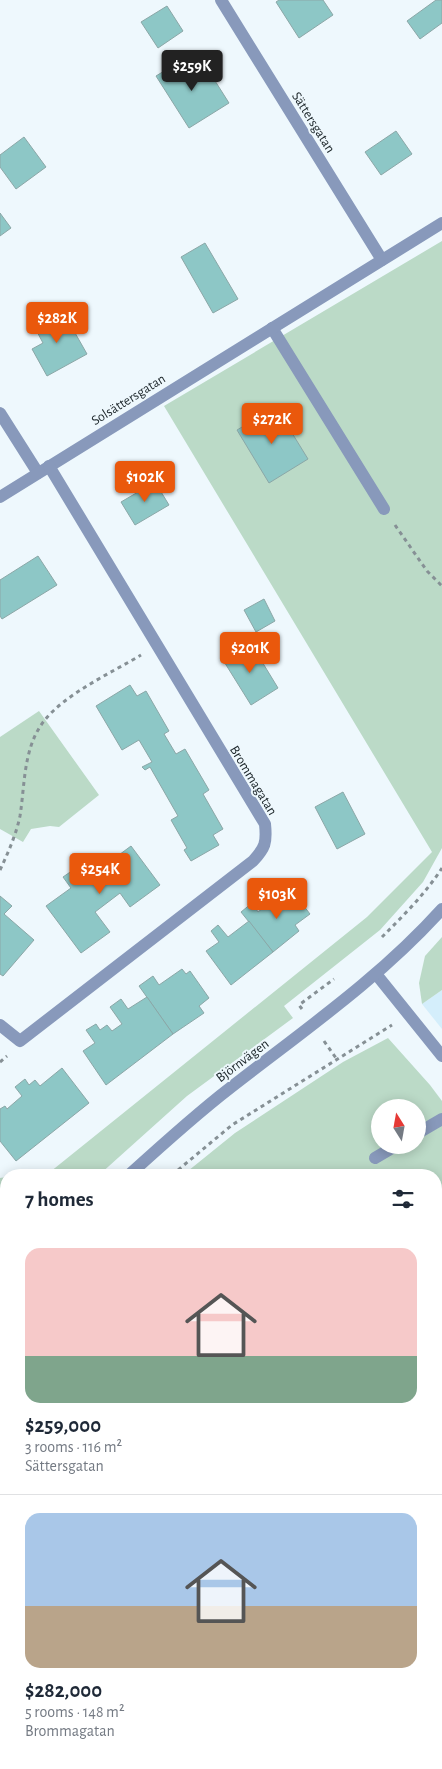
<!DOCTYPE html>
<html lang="en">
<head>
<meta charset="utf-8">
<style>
  :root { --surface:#fff; --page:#f6f6f7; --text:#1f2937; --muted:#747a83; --line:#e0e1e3; --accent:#ea580c }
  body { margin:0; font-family:"Alegreya Sans",sans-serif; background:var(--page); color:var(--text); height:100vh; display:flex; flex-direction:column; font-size:19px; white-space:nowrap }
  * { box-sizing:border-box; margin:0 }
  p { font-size:16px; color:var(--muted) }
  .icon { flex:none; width:28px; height:28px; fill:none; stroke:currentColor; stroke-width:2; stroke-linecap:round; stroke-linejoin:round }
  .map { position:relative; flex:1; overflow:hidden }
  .details { position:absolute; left:0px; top:1169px; width:442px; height:601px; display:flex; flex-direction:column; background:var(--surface); border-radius:20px 20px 0 0; box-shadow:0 2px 12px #0003 }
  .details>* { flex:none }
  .needle { width:32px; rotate:349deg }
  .controls { position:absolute; left:371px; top:1099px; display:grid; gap:10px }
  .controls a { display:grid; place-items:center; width:55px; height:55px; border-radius:50%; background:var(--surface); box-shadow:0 2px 12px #0003; font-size:25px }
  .price { position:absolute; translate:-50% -42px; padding:0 11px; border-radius:5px; background:var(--accent); color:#fff; font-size:16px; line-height:32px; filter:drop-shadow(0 1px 2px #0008) }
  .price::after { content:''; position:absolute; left:50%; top:30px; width:15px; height:11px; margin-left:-8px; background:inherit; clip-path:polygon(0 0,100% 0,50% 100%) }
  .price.active { background:#222; color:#fff }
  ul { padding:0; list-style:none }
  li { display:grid; align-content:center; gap:10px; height:265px; padding:0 25px }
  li+li { border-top:1px solid var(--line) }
  li span { display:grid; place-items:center; height:155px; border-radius:15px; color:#555 }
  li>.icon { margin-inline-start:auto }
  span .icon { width:90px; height:90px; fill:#fffc; stroke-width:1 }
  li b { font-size:21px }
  h2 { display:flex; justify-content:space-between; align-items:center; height:60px; padding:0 25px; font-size:21px }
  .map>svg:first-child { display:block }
  .built { fill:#d4eefb }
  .green { fill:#bbdac7; fill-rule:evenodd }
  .forest { fill:#a3d1b6 }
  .building { fill:#8dc7c6; stroke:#8ba7a7 }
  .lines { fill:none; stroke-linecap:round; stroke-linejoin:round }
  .path { stroke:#869095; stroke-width:3; stroke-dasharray:4 4; stroke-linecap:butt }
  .lane { stroke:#89b; stroke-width:12 }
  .street { stroke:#89b; stroke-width:12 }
  .labels { text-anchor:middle; stroke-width:4; stroke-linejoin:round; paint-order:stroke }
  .street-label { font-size:14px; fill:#202a2e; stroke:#eef8fd }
</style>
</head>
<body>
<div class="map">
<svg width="442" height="1769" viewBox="0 0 442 1769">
  <rect width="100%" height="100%" fill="#eef8fd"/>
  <g class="built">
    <path d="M442,990V1029L422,1004Z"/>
    <path d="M442,1500V1769H405L402,1764H436V1503Z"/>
  </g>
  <g class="green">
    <path d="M442,241V848L423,882L380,930L284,1006L293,1018L187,1096L99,1175H23L50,1172L367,917L432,852L164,406Z"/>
    <path d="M39,711L99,795L59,827L50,826L31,829L23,842L0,829V737Z"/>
    <path d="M442,937V990L422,1004L419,983L425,956Z"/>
    <path d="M388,1038L430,1085L442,1101V1500L436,1502V1175H183L235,1133L343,1062ZM380,1108H418V1145H380Z"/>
    <path d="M6,1177V1227L0,1226V1178Z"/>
  </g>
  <path class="forest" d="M0,1495L6,1504V1764H330L332,1769H0Z"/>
  <g class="building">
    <path d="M279,0H323L333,15L299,38L276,2Z"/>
    <path d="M436,0H442V23L420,39L407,21Z"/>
    <path d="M167,6L183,31L158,48L141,22Z"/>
    <path d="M182,60L191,74L205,65L229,103L189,128L156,76Z"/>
    <path d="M396,131L412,154L381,175L365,152Z"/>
    <path d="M24,137L46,167L16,189L0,167V155Z"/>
    <path d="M0,213L11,228L0,236Z"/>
    <path d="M205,243L238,299L213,313L181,257Z"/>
    <path d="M62,310L87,354L47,376L32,349L43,343L34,326Z"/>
    <path d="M276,407L308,459L269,483L237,430Z"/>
    <path d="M155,482L169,505L135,525L121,502Z"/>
    <path d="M38,556L57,585L2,619L0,616V580Z"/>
    <path d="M264,599L275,621L256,632L244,610Z"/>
    <path d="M250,642L278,688L251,705L223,660Z"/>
    <path d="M130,685L137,696L146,691L169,731L164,734L176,754L185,749L209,790L203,794L223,829L213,835L219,845L191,861L184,850L187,848L171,820L178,816L150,767L145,770L142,767L152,762L139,740L122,750L96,706Z"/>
    <path d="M343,792L365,834L337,849L315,807Z"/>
    <path d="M131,846L160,885L130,907L120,893L95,912L110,932L81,953L46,906L71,888L63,877L92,857L100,869Z"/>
    <path d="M293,892L310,914L295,925L299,931L273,952L241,912L252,903L258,912L282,893L285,898Z"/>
    <path d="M0,896L12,906L4,914L34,940L3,976L0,974Z"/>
    <path d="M249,921L273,952L231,985L206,951L219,942L211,931L218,925L228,937Z"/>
    <path d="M182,969L186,974L190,971L209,998L199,1006L204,1013L173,1034L139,986L153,976L159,985Z"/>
    <path d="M147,997L173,1034L106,1085L83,1051L95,1043L86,1030L96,1024L100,1030L107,1025L112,1031L122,1024L110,1007L121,999L128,1009Z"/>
    <path d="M62,1068L89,1103L16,1161L0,1141V1109L5,1106L7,1109L22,1096L15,1087L25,1079L29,1085L35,1080L40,1086Z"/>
    <path d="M436,1257L442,1273V1438L436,1441Z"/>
    <path d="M442,1539V1654L436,1657V1541Z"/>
  </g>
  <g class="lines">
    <g class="path">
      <path d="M395,525L427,571L442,586"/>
      <path d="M0,870C8,853 16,835 20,816C25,785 23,748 44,721C65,694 111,673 141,655"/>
      <path d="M382,937C403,916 426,893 442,868"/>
      <path d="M302,1009L299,1005L334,979"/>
      <path d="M324,1041L336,1058"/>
      <path d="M0,1062L7,1056"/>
      <path d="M172,1175L232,1125L392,1025"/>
      <path d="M0,1282L6,1286"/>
      <path d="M347,1764L349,1769"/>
      <path d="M239,1769V1764"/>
    </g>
    <g class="lane">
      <path d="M418,1133L442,1119"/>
      <path d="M375,1158L397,1145"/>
    </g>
    <g class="street">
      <path d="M221,0L382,260"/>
      <path d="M272,328L384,509"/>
      <path d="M0,413L38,473"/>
      <path d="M0,497L442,223"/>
      <path d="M376,974L442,1056"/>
      <path d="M0,1025L20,1041L253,861C265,848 267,843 265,824L49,466"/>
      <path d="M129,1175C162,1145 195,1115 230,1088C303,1031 379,979 442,909"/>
      <path d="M0,1249L6,1253"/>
      <path d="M388,1764L391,1769"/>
    </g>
  </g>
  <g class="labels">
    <g class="street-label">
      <text transform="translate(314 122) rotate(58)" y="5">Sättersgatan</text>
      <text transform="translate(128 399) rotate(-32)" y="5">Solsättersgatan</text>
      <text transform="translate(254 780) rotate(59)" y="5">Brommagatan</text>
      <text transform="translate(242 1060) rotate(-37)" y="5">Björnvägen</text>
    </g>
  </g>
</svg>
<div class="controls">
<a><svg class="needle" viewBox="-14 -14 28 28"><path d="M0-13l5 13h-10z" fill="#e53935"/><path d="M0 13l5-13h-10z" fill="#747a83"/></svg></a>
</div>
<b class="price active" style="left:192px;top:92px">$259K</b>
<b class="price" style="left:57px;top:344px">$282K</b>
<b class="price" style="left:272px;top:445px">$272K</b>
<b class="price" style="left:145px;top:503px">$102K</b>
<b class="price" style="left:250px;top:674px">$201K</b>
<b class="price" style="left:100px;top:895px">$254K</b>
<b class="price" style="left:277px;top:920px">$103K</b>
<section class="details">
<h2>7 homes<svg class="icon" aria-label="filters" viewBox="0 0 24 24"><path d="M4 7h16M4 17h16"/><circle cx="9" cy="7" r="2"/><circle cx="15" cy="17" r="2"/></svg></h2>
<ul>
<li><span style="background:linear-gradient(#f6c9c9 70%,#7fa58c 0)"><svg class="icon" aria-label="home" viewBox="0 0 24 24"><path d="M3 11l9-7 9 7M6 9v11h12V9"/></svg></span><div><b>$259,000</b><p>3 rooms · 116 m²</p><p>Sättersgatan</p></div></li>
<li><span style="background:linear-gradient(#a9c7e8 60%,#b9a48a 0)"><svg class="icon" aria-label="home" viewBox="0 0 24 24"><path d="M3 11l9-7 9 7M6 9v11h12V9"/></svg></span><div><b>$282,000</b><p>5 rooms · 148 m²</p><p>Brommagatan</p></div></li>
</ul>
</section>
</div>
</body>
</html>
